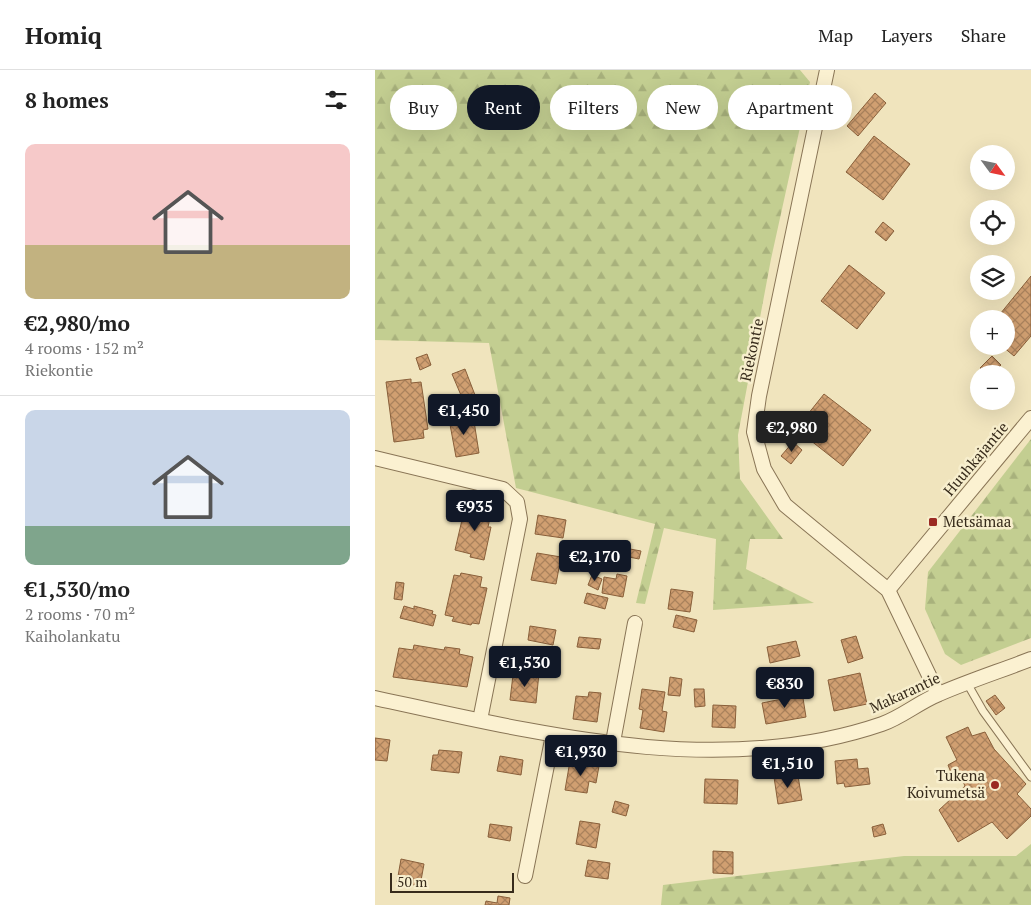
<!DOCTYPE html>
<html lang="en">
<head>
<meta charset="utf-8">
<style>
  :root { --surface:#fff; --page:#f6f6f6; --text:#222; --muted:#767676; --line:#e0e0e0; --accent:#111827 }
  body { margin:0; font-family:"PT Serif",serif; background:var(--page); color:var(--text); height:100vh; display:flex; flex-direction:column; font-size:19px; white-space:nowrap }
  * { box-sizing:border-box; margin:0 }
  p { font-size:16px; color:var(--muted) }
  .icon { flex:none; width:28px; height:28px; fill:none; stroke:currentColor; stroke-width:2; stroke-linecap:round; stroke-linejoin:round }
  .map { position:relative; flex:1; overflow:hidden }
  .drawer { display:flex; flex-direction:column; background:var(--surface); width:375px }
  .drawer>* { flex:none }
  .top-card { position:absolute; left:15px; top:15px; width:475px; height:45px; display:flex; gap:10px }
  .needle { width:32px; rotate:123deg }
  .tools { position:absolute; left:595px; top:75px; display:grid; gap:10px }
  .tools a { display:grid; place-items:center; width:45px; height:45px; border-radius:50%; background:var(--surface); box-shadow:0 5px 20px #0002; font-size:25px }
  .scale { position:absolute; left:15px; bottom:12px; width:124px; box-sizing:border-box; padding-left:5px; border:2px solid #372b1b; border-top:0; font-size:14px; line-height:18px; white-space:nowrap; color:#372b1b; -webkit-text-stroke:4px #f7eecd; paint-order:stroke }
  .price { position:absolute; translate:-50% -42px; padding:0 11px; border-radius:5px; background:var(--accent); color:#fff; font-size:16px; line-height:32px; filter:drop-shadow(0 1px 2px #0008) }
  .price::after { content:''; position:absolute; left:50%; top:30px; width:15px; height:11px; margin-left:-8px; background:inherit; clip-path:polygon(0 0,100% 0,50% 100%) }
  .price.selected { background:#222; color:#fff }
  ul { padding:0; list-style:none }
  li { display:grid; align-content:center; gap:10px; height:265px; padding:0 25px }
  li+li { border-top:1px solid var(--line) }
  li span { display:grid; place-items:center; height:155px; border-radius:10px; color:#555 }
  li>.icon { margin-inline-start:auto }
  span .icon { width:90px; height:90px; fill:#fffc; stroke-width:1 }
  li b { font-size:21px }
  h2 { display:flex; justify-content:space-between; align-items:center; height:60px; padding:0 25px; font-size:21px }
  .chip { padding:0 18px; border-radius:22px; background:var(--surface); box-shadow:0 5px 20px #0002; font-size:18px; line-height:45px }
  .chip.selected { background:var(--accent); color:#fff }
  header { display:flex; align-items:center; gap:30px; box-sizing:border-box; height:70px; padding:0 25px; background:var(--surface); border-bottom:1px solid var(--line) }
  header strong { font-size:24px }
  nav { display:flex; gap:28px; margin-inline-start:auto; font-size:18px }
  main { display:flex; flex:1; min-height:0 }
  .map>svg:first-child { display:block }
  .forest { fill:url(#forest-firs) }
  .building { fill:url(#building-cross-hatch); stroke:#895f3a }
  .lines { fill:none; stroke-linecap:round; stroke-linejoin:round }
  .service-casing { stroke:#897556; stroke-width:9 }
  .minor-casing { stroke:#897556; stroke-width:16 }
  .service { stroke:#fbf1d1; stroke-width:7 }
  .minor { stroke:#fbf1d1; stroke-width:14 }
  .poi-dot { fill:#9b2a22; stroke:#f7eecd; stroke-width:2 }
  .labels { text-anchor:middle; stroke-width:5; stroke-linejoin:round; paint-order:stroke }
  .street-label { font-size:15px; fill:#372b1b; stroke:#f7eecd }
  .poi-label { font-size:15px; fill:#372b1b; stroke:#f7eecd; text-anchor:start }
</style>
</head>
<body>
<header>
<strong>Homiq</strong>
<nav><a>Map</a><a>Layers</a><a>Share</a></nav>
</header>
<main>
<section class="drawer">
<h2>8 homes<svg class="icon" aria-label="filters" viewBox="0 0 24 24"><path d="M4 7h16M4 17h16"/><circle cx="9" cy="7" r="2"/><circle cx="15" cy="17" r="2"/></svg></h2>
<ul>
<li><span style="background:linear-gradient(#f6c9c9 65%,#c2b280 0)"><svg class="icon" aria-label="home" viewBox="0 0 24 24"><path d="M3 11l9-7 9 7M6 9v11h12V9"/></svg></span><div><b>€2,980/mo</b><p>4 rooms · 152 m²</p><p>Riekontie</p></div></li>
<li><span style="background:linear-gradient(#c9d6e8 75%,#7fa58c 0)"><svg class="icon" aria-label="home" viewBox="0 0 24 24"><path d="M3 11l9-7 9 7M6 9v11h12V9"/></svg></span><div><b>€1,530/mo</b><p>2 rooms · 70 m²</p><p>Kaiholankatu</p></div></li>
</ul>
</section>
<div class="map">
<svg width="656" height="835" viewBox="0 0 656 835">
  <defs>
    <pattern id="forest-firs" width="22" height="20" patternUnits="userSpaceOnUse" patternTransform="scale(1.25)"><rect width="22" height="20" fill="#c3ce91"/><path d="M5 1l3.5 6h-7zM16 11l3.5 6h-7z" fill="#a8b17c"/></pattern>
    <pattern id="building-cross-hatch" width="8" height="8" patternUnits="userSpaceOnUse" patternTransform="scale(1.25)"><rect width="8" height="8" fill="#d09f71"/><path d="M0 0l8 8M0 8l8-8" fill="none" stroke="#aa825c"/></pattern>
  </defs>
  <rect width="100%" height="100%" fill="#f0e4bd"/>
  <g class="forest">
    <path d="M0,0H425L435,12L396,189L363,365L365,409L408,469H375L371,499L439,533L338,540L341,469L289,458L270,534L261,533L280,454L141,418L114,273L0,270Z"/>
    <path d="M656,369V568L586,595L570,584L550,539L553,502Z"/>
    <path d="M656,774V835H286L288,815L529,786H641Z"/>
  </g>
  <g class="building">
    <path d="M500,23L511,33L483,66L472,56Z"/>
    <path d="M499,66L535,94L508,130L471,102Z"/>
    <path d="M508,152L519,161L511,171L500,162Z"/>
    <path d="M474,195L510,223L482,259L446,231Z"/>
    <path d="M656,206V266L639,286L627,276H631V249H621Z"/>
    <path d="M52,284L56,295L45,300L41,288Z"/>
    <path d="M617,286L626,295L617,304H611L605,298Z"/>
    <path d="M90,299L100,325L88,330L77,304Z"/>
    <path d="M36,309V313L46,312L53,359L48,360L49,368L19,372L11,312Z"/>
    <path d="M449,324L496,360L468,396L421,359Z"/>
    <path d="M98,345L104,383L81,387L74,349Z"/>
    <path d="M418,372L427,380L416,394L406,386Z"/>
    <path d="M105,435L117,438L113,457H116L109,490L95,487L96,484L80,480L90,437L104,440Z"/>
    <path d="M163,445L191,450L188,468L160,464Z"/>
    <path d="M255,479L266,481L264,489L254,487Z"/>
    <path d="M162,483L186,487L181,514L156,510Z"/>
    <path d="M86,503L107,507L105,517L112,518L104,554L97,553L96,555L77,551L79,547L70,545L79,505L85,506Z"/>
    <path d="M242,504L252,506L248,527L227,523L229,507L241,509Z"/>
    <path d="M217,505L227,509L223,520L213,515Z"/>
    <path d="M21,512L29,513L27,530L19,529Z"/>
    <path d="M296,519L318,522L315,542L293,539Z"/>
    <path d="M212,523L233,528L230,539L209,533Z"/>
    <path d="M29,536L39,539V536L58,541L57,544L61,545L58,556L25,548Z"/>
    <path d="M301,545L322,550L319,562L298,557Z"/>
    <path d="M155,556L181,560L178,575L153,570Z"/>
    <path d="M481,566L488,588L473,593L466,570Z"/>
    <path d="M204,567L226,569L224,579L202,577Z"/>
    <path d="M421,571L425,586L395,593L392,577Z"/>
    <path d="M39,575L69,580L70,577L85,579L84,584L98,587L92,617L18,607L24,578L38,580Z"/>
    <path d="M150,601L164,603L161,633L135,630L138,605L150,607Z"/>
    <path d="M485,603L492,634L459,641L453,610Z"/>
    <path d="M295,607L307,609L305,626L293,625Z"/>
    <path d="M267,619L290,622L287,641L292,642L289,662L265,658L268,640L264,639Z"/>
    <path d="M319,619H329L330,636L320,637Z"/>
    <path d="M214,622L226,623L222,652L198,649L201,626L213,627Z"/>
    <path d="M427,622L431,647L391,654L387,633L412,628V625Z"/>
    <path d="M620,625L630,638L621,645L611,631Z"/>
    <path d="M338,635L361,636L360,658L337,657Z"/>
    <path d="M593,657L597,666L610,662L619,679L651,714L642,724L656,739V746L632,769L617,752L583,772L564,740L590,716L586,707L579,710L573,695L582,690L571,667Z"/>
    <path d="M0,668L15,670L12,691L0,690Z"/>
    <path d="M64,680L87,682L84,703L56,700L58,685H63Z"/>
    <path d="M125,686L148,690L146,705L122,701Z"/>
    <path d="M482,689L483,699L493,698L495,714L470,717L469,713L462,714L460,691Z"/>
    <path d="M195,691L224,696L221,713L214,711L212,723L190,720Z"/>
    <path d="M412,704V708L423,706L427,730L403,734L399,707Z"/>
    <path d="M330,709L363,710L362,734L329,733Z"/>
    <path d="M240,731L254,735L251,746L237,742Z"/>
    <path d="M205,751L225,754L221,778L201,774Z"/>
    <path d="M115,754L137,757L135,771L113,767Z"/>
    <path d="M508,754L511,764L499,767L497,757Z"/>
    <path d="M338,781L358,782V804L338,803Z"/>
    <path d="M26,789L49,794L45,816L22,812Z"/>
    <path d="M213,790L235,793L233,809L210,806Z"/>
    <path d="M123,826L135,828L134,835H110L111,831L122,833Z"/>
  </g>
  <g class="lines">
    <g class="service-casing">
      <path id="service" d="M592,613L608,641L656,707"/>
    </g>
    <g class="minor-casing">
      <g id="minor">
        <path d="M452,0L384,326L379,362L389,399L410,435L513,520L563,624"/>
        <path d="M0,388L128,419L142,432L145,449L105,650"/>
        <path d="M513,520L656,348"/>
        <path d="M0,628C162,663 344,710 507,654C527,647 544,632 564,624C594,611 625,601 656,589"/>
        <path d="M238,672L260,553"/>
        <path d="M150,806L178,665"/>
      </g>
    </g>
    <use href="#service" class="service"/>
    <use href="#minor" class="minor"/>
  </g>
  <g class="poi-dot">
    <rect x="553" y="447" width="10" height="10" rx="2.5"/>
    <circle cx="620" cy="715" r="5"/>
  </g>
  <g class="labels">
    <g class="street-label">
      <text transform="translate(377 280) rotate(-78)" y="5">Riekontie</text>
      <text transform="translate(601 389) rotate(-50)" y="5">Huuhkajantie</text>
      <text transform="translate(530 623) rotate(-25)" y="5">Makarantie</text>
    </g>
    <g class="poi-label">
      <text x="568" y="457">Metsämaa</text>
      <text x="610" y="711" text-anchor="end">Tukena<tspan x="610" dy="17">Koivumetsä</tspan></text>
    </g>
  </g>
</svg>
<div class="tools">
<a><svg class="needle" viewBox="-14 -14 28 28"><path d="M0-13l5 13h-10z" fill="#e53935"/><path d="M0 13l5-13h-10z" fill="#767676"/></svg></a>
<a><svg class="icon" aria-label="locate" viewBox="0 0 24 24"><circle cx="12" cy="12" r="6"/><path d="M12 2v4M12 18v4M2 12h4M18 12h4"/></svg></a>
<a><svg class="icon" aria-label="layers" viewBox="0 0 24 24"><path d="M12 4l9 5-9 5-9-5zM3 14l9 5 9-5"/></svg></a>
<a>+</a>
<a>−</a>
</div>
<div class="scale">50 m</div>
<b class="price" style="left:89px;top:366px">€1,450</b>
<b class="price selected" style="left:417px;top:383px">€2,980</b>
<b class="price" style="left:100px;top:462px">€935</b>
<b class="price" style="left:220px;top:512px">€2,170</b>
<b class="price" style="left:150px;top:618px">€1,530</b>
<b class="price" style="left:410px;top:639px">€830</b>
<b class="price" style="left:206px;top:707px">€1,930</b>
<b class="price" style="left:413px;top:719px">€1,510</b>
<div class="top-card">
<a class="chip">Buy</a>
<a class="chip selected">Rent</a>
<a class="chip">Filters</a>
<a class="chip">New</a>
<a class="chip">Apartment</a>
</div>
</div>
</main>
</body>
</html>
